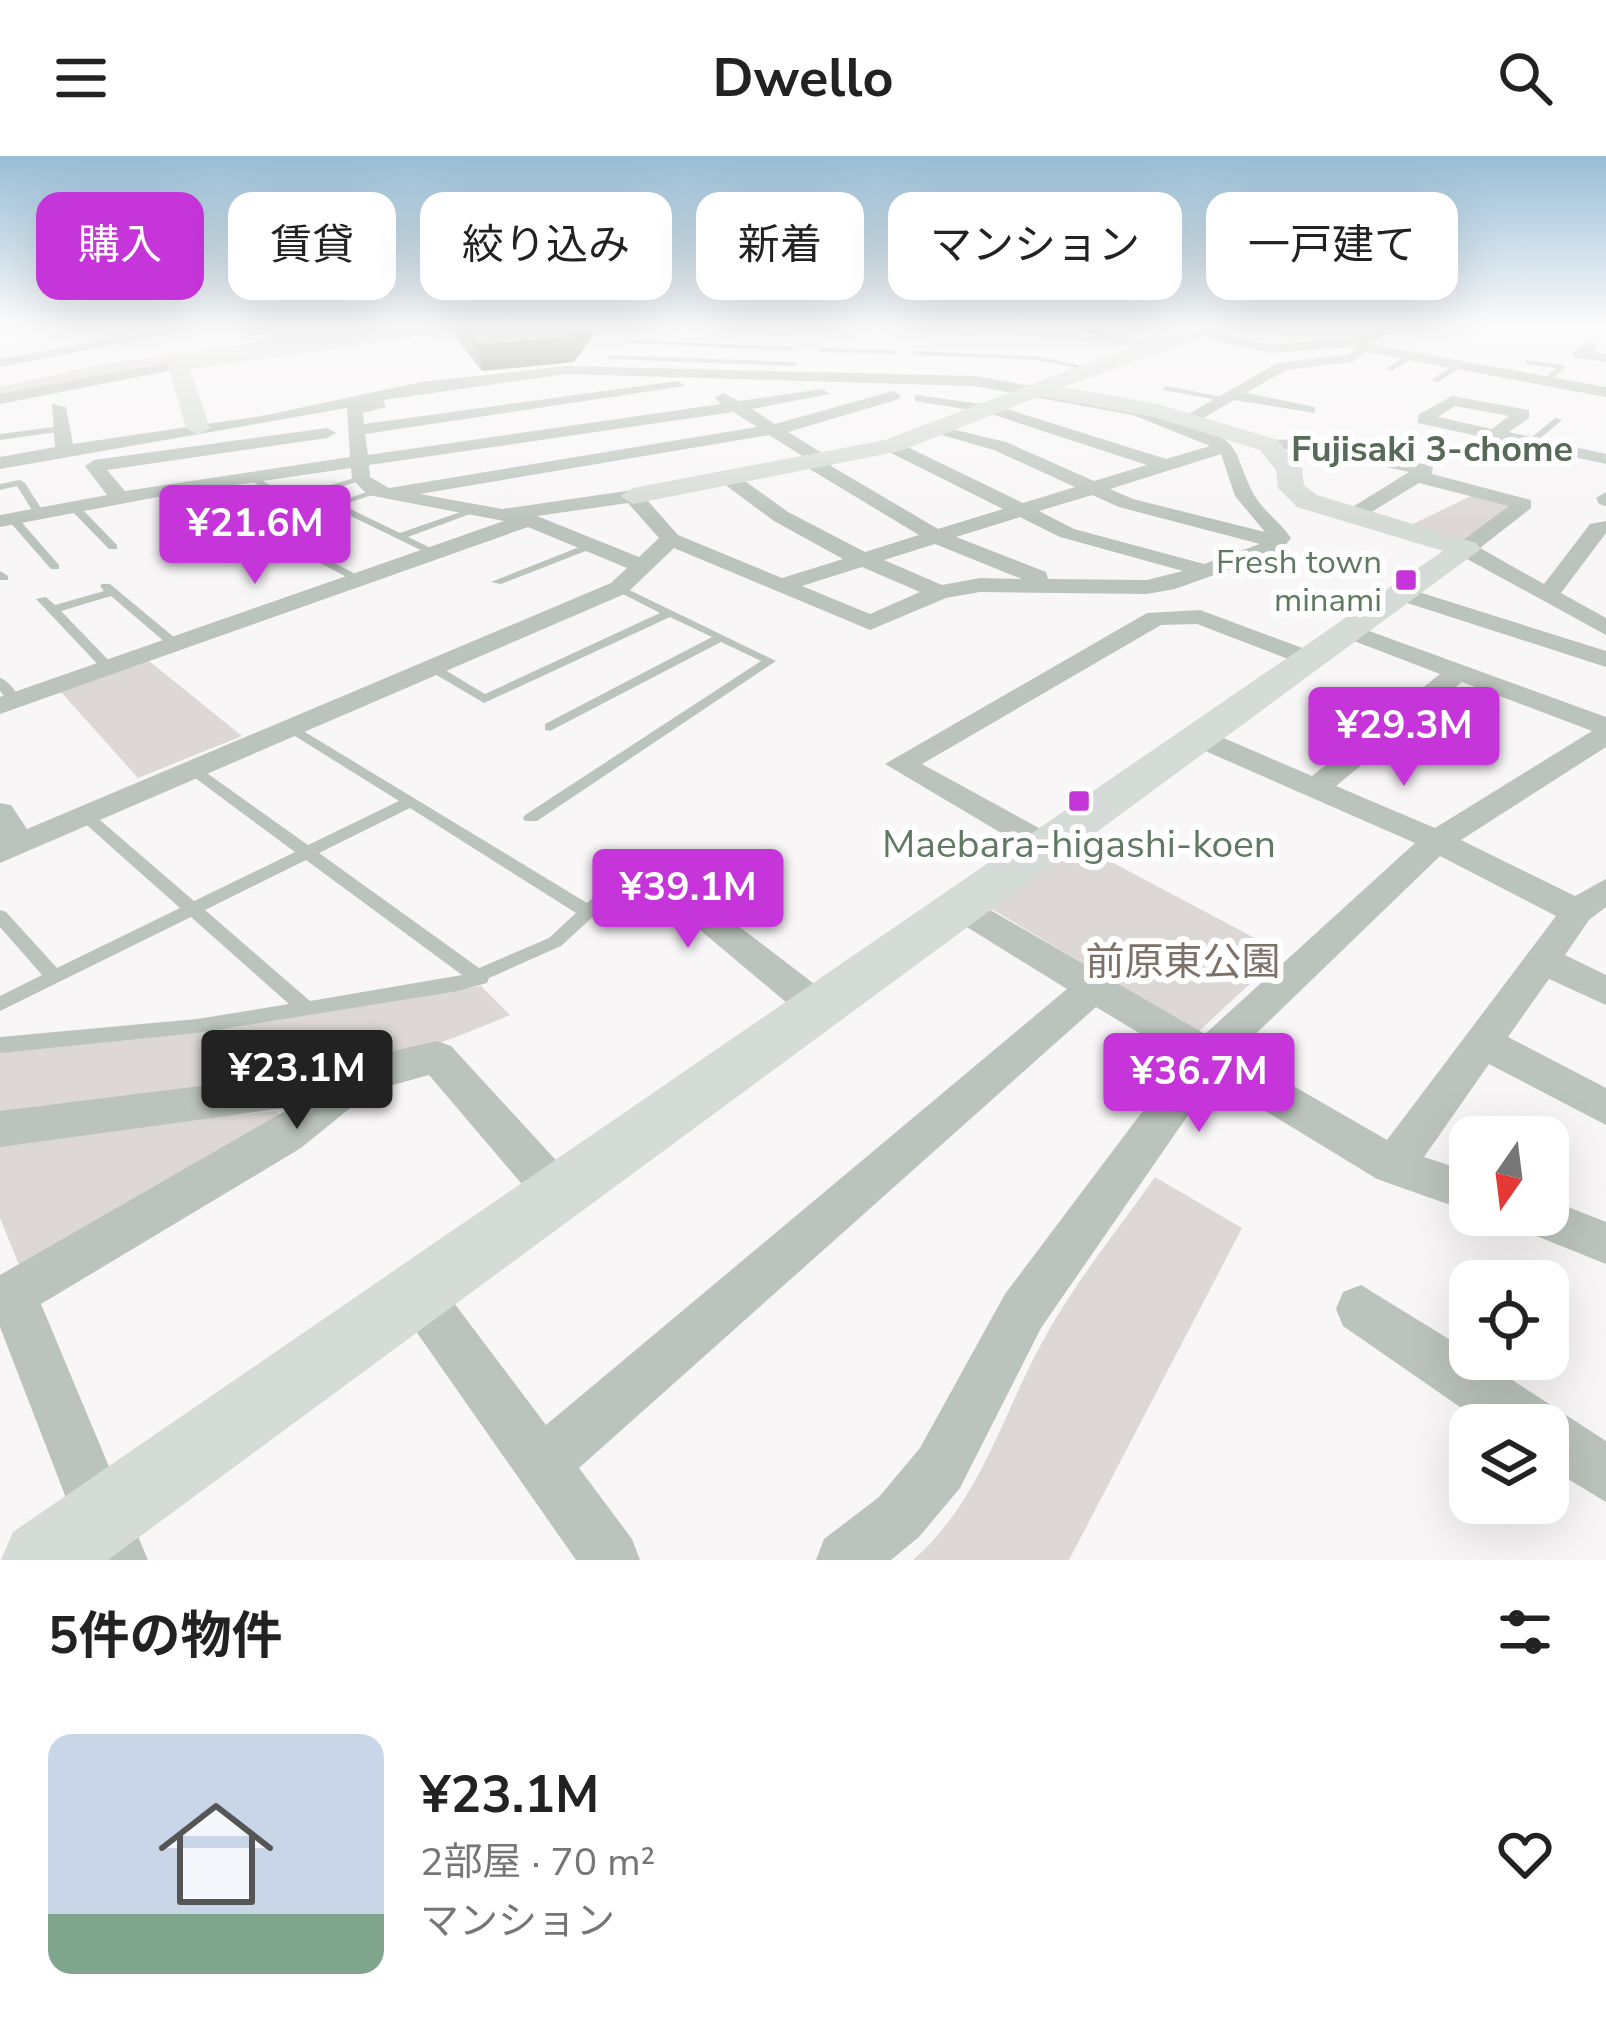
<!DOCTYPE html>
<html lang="ja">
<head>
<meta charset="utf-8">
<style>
  :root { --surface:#fff; --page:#f6f6f6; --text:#222; --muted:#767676; --line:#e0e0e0; --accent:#c535d9 }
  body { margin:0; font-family:"Nunito Sans","Noto Sans JP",sans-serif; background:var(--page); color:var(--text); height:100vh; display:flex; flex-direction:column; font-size:45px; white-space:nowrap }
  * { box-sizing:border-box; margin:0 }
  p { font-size:39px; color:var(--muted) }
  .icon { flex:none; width:66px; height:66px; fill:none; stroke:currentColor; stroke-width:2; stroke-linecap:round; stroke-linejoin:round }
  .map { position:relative; height:1404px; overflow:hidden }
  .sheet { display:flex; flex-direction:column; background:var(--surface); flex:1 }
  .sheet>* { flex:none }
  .top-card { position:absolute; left:36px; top:36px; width:1536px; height:108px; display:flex; gap:24px }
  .needle { width:78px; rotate:194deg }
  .controls { position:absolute; left:1449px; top:960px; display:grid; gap:24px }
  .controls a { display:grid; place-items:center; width:120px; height:120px; border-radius:24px; background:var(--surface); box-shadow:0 12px 48px #0002; font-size:60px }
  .price { position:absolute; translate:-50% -102px; padding:0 27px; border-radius:12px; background:var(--accent); color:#fff; font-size:39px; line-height:78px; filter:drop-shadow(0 3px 6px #0008) }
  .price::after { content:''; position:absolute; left:50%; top:72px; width:36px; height:27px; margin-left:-18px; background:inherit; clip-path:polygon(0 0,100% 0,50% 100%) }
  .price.selected { background:#222; color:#fff }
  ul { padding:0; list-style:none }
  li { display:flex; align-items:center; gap:36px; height:300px; padding:0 48px }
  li+li { border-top:3px solid var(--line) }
  li span { display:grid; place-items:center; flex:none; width:336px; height:240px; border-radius:24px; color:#555 }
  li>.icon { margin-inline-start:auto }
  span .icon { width:144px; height:144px; fill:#fffc; stroke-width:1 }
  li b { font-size:51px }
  h2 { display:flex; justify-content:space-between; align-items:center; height:144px; padding:0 48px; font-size:51px }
  .pill { padding:0 42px; border-radius:24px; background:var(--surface); box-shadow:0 12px 48px #0002; font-size:42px; line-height:108px }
  .pill.selected { background:var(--accent); color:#fff }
  header { display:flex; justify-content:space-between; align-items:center; height:156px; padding:0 48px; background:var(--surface); font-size:54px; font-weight:700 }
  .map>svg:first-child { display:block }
  .green { fill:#ddd8d5 }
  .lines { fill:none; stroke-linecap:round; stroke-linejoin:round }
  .lane { fill:#bbc4bc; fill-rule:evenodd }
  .street { fill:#bbc4bc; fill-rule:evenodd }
  .secondary { fill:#d5dbd6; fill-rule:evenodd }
  .wall { fill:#939e94 }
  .shaded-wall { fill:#788178 }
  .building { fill:#abb8ac; stroke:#788178; stroke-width:3 }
  .poi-dot { fill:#c535d9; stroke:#fff; stroke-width:4.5 }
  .labels { text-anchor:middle; stroke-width:12; stroke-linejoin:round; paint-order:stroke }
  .far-poi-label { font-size:33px; fill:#607963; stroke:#fff; text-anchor:end }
  .far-neighbourhood-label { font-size:36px; font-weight:bold; fill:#576b58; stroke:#fff }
  .poi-label { font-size:39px; fill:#607963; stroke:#fff }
  .park-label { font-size:39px; fill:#7d7168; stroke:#fff }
</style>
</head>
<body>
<header><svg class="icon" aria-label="menu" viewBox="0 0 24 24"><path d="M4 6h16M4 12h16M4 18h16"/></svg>Dwello<svg class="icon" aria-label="search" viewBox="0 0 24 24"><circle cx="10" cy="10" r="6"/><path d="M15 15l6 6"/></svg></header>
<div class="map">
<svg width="1606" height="1404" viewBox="0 0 1606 1404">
  <rect width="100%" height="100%" fill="#f8f6f7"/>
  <g class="green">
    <path d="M448,170L416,174L0,240V231L103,208L256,186L295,172Z"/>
    <path d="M1475,338L1511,350L1466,386L1409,370Z"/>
    <path d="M149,505L242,580L138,622L61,536Z"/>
    <path d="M1074,686L1283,797L1198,876L990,752Z"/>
    <path d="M481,830L510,859C437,890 358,918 279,929C199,939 118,943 38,950L0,959V896L197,876Z"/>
    <path d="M277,955L280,967L22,1116L0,1062V985L33,977Z"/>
    <path d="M1155,1021L1242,1072L1069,1404H913C983,1343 1004,1251 1049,1174C1079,1121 1120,1071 1155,1021Z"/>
  </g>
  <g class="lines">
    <g class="lane">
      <path d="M628,184L791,191L795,193L791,195L626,187Z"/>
      <path d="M820,192L895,194L899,196L895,198L817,196Z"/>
      <path d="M914,195L1037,200L1096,213L1092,215L1037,204L911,199Z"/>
      <path d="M1409,198L1416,200L1392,215L1385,213Z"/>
      <path d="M610,199L794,206L798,208L794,210L607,203Z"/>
      <path d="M1526,204L1562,209L1566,211L1546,227L1542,225L1556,212L1526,208Z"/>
      <path d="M1457,207L1464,209L1438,226L1431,224Z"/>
      <path d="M1166,230L1223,241L1227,243L1223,245L1163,234Z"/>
      <path d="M1555,262L1562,264L1537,285L1541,288L1540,290L1514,309H1508V305L1529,289L1527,285Z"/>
      <path d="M62,270L65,271V275L0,284V278Z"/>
      <path d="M1500,279L1507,281L1485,300H1479V296Z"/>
      <path d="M249,317L291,341L361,320L366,323L290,347L246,322V318Z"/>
      <path d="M20,324L25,327L44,357L43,359H35L17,330L0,334V328Z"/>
      <path d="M165,331H171L238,382L274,374L368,425L358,427L269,380L232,388L165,335Z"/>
      <path d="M373,334L381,336L342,349L400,377L469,353L478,355L408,381L439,396V400L435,401L328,349Z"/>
      <path d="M69,348H77L117,389V393H109L69,352Z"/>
      <path d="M9,361H17L59,409V413H51L9,365Z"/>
      <path d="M592,386L597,389L596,391L501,428L491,426Z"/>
      <path d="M0,415L8,420V424H0Z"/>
      <path d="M102,428H110L181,487V493H173L111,440L61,455L117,513L115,516H105L36,443L46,441L55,449L104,435L100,430Z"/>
      <path d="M619,429L776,505L537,665H525L523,662L525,659L761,505L721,486L550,575L545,574V568L712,481L670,461L484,547L428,514L430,511H440L485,538L660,457L615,434L613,432Z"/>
      <path d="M0,522C8,524 22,541 20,548H10L0,535Z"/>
      <path d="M295,570L587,747L631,709L637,708L645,713L561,790L489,822L487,827L458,835L197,877L0,897V881L197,863L289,848L191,761L0,855V840L42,819L0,771V754L6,756L57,812L180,752L81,664L79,661L81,658H93L194,745L295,696L191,619L189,616L191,613H201L308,689L399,645L290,577L288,574L290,571ZM410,652L576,757L549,782L479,812L319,697ZM306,704L462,819L310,845L205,754Z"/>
    </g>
    <g class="street">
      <path d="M0,170H29L0,178Z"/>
      <path d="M181,170H210L0,211V203Z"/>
      <path d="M239,170H256L267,177L255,180Z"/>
      <path d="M1058,170H1084L1154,187L1147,191Z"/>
      <path d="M1386,170H1405L1368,188L1606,231V241L1366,196L1353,206L1286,214L1246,237L1315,251V257L1234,244L1193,268C1244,288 1232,294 1253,337C1262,354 1280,366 1291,382L1281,395L1175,433L1147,438L980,436L946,442L870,474L674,392L627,437L0,707V647L11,649L27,673L611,427L627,412L528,371L0,558V541L504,365L368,339L352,323L351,312L168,339L0,371V359L107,339L85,310L94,304L327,272L336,277L327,282L107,314L125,335L350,301L347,252L0,313V301L55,291L52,248L66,251L73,288L267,259L421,226L566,210L974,220L1103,242L1180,263L1277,207L1349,198L1356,190L1271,197L1196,180V174L1271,189L1358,181ZM566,218L974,230L1133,259L1210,290L1166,303L997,250L915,239V245L988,257L1147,309L1094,325L1006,286L935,269V277L994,294L1075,331L1023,347L897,286H885V294L1003,353L938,373L831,310L830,302L788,276L899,243L901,240L893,235L775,268L752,253L830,238L822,233L739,245L723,237L715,242L721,248L368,299L365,278L685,230L677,225L364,268L363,257L386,251L383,244ZM733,256L757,271L389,332L370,321L369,309ZM769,279L809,304L808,312L919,379L865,396L788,356L738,320H724V328L774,365L843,403L782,422L678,379L640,336L633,334L502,353L420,338ZM1221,298L1235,340L1265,376L1133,343L1110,333ZM1092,339L1119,351L1260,388L1204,408L1074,373L1039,355ZM628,347L659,382L639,401L537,360ZM1020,361L1060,381L1183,415L1147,424L1048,423L1046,416L956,381ZM935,388L1022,423L980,422L942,429L884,404ZM862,411L920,436L870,458L802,430Z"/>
      <path d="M1591,186L1598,190L1592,196L1606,198V206L1573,201V195Z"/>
      <path d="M178,205L183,212L0,248V238Z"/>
      <path d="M1452,240L1529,254V262L1509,276L1606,298V308L1418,267V259ZM1455,250L1509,260L1492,273L1438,261Z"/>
      <path d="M1304,283L1433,310L1432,318L1531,344V352L1480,392L1544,428L1590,368L1606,365V377L1561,437L1606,462V479L1458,398V388L1509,350L1419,327L1360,363H1346V355L1409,316L1304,293L1269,294L1260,289L1269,284Z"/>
      <path d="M1606,336V350L1599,348L1596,342Z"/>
      <path d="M1406,432L1606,495V511L1398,444L1394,439Z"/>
      <path d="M1200,454L1321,499L1325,504L1312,512L1197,468L1161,469L922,608L1059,683L1063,690L1059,697H1035L885,608L1147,457Z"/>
      <path d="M1350,468L1606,561V591L1461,684L1575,740L1606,723V751L1589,764L1565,799L1606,819V849L1549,823L1508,881L1606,932V969L1489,908L1424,1001L1470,1016V1056L1377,1023L1213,923L1041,1172L960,1332L919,1381L891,1404H816L824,1383L879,1341L920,1292L1005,1138L1182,903L1096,851L579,1312L632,1383L640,1404H576L399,1151L391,1135L399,1119L416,1112L433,1119L546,1269L1067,833L949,760L944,752L949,744H973L1205,878L1415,687L1187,587L1183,581L1187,575H1207L1312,620L1440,518L1341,480L1338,475ZM1462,526L1592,575L1435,672L1336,630ZM1440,700L1556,760L1387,984L1236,897Z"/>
      <path d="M742,696L754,699L759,706L720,756L834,843L839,853L834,863L820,867L806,863L681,758L730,699Z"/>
      <path d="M437,885L451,890L575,1025L582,1039L575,1053L559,1059L543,1053L429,919L371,935L301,992L41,1148L148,1404H90L0,1171V1119L292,951L0,991V955L288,919Z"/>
      <path d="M1548,1043L1606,1066V1108L1519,1073L1512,1059H1548Z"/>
      <path d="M1361,1129L1470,1196V1203H1480L1606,1285V1346L1548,1311V1269H1486L1343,1170L1336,1153L1343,1136Z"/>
    </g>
    <g class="secondary">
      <path d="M417,170H465L456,175L190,213L210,272L198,279L186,272L168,209L171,205Z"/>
      <path d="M975,170C1034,169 1094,184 1153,182C1181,182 1207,170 1236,170L1063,231L1158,248L1278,284L1302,313L1304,329L1317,339L1476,387L1481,393L108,1404H1L13,1376L1443,395L1297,351L1278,332L1276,314L1260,294L1154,261L1041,240L900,295L633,348L620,340L633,332L885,284L1130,191L984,175Z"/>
    </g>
  </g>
  <path class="wall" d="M454,170H591L592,181L574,206L482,215L456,182Z"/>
  <path class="shaded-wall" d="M580,170H591L592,181L574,206L482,215L478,190Z"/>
  <path class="building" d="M461,170H580L571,182L478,190Z"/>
  <linearGradient id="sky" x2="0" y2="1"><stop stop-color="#97bdd6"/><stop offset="0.46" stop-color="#fcfbfb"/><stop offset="1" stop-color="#fcfbfb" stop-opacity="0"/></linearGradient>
  <rect width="1606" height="366" fill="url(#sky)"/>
  <g class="poi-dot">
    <rect x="1394" y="412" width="24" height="24" rx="6"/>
    <rect x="1067" y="633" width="24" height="24" rx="6"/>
  </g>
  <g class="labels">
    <g class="far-poi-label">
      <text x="1382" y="417">Fresh town<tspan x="1382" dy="38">minami</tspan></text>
    </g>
    <g class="far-neighbourhood-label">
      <text x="1432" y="305">Fujisaki 3-chome</text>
    </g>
    <g class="poi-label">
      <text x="1079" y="701">Maebara-higashi-koen</text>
    </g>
    <g class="park-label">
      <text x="1183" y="819">前原東公園</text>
    </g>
  </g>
</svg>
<div class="controls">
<a><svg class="needle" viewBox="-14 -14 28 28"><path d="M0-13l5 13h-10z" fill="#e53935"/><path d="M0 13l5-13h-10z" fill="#767676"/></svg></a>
<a><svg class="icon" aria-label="locate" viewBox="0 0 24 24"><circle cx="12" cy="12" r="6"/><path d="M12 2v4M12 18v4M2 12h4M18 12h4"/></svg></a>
<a><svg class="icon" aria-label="layers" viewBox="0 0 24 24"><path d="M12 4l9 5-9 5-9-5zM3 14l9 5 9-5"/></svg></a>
</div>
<b class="price" style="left:255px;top:431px">¥21.6M</b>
<b class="price" style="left:1404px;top:633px">¥29.3M</b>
<b class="price" style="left:688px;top:795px">¥39.1M</b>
<b class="price selected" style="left:297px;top:976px">¥23.1M</b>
<b class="price" style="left:1199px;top:979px">¥36.7M</b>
<div class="top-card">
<a class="pill selected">購入</a>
<a class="pill">賃貸</a>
<a class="pill">絞り込み</a>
<a class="pill">新着</a>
<a class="pill">マンション</a>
<a class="pill">一戸建て</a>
</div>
</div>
<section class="sheet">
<h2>5件の物件<svg class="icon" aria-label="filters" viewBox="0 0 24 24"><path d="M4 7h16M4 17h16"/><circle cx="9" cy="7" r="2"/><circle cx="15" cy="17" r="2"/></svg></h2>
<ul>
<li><span style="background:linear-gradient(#c9d6e8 75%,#7fa58c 0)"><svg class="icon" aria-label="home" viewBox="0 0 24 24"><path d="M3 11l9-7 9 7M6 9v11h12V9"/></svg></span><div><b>¥23.1M</b><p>2部屋 · 70 m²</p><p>マンション</p></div><svg class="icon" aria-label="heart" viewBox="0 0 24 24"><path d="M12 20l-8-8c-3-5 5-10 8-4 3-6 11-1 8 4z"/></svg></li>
</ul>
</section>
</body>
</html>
